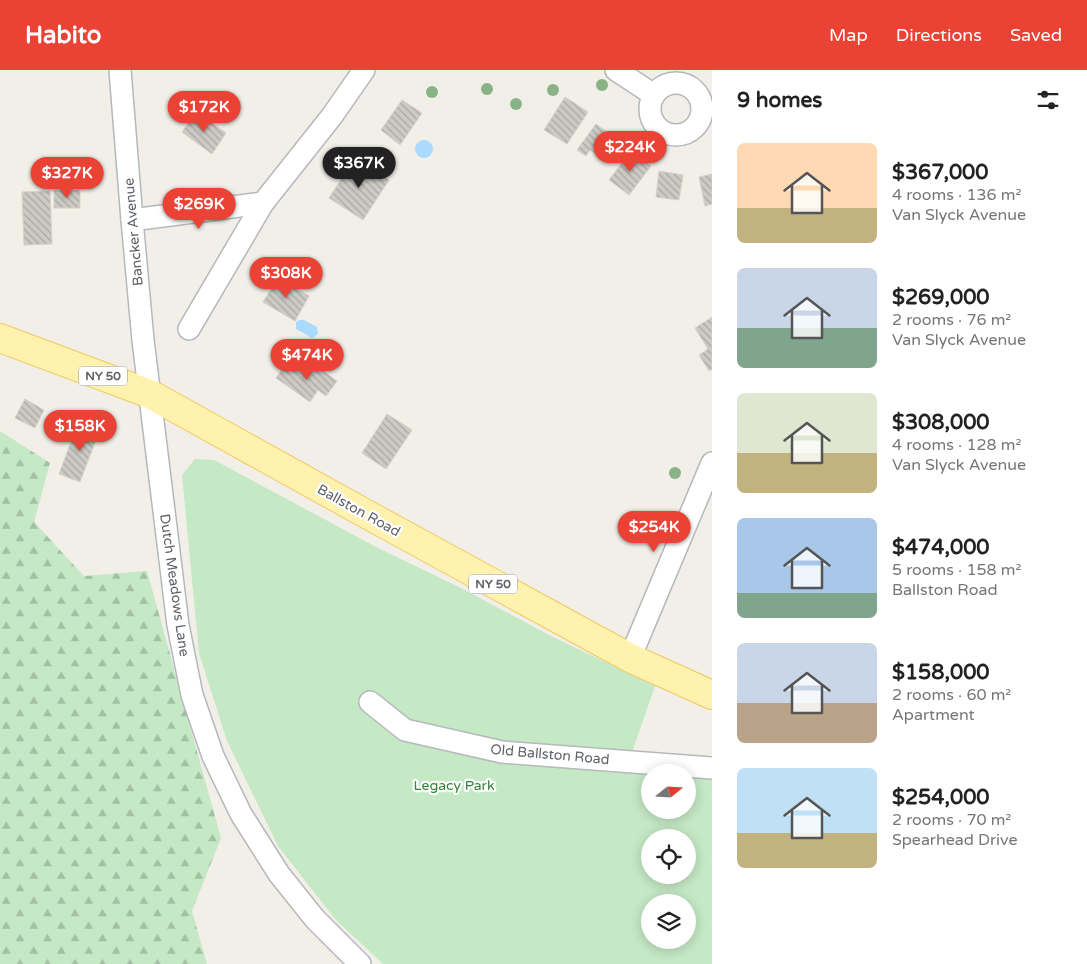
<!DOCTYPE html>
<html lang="en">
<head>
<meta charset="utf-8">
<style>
  :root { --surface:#fff; --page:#f6f6f6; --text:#222; --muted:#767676; --accent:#ea4335 }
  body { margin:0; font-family:"Varela Round",sans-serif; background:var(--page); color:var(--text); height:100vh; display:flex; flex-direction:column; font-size:19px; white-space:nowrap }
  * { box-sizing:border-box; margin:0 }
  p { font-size:16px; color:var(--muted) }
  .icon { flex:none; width:28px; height:28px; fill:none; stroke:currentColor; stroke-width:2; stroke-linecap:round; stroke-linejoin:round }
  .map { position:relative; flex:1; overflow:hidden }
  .sheet { display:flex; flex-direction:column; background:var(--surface); width:375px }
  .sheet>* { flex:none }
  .needle { width:32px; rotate:72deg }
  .buttons { position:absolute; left:641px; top:694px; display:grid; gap:10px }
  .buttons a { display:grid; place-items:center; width:55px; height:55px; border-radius:50%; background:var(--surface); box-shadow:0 2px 12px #0003; font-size:25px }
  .price { position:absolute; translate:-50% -42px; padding:0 11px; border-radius:18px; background:var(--accent); color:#fff; font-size:16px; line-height:32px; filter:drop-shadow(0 1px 2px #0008) }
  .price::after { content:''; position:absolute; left:50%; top:30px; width:15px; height:11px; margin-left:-8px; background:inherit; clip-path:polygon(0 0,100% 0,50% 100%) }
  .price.selected { background:#222; color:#fff }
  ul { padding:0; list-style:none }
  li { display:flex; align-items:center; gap:15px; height:125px; padding:0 25px }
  li span { display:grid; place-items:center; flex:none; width:140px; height:100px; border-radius:8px; color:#555 }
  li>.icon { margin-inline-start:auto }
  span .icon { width:60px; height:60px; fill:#fffc; stroke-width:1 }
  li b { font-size:21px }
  h2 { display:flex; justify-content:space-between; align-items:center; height:60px; padding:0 25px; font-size:21px }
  header { display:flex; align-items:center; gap:30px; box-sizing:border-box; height:70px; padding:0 25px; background:var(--accent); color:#fff }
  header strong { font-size:24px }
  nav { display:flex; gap:28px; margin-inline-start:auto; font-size:18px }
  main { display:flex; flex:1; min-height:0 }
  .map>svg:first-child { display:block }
  .green { fill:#c5e8c5; fill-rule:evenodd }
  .forest { fill:url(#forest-firs) }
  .water { fill:#aadaff }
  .building { fill:url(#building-back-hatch); stroke:#d6d1c6 }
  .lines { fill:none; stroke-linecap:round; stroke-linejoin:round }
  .minor-casing { stroke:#b5b8bc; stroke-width:24 }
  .major-casing { stroke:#f2c960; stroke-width:30 }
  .minor { stroke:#fff; stroke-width:21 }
  .major { stroke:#fff2af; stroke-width:28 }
  .tree { fill:#89b387 }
  .labels { text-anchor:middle; stroke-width:4.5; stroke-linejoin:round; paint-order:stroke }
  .shield { fill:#fff; stroke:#8f9295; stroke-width:1 }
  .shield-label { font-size:12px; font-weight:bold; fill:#5f6368 }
  .street-label { font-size:14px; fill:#5f6368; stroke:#fff }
  .park-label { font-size:14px; fill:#348238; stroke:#fff }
</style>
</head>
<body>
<header>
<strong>Habito</strong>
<nav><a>Map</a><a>Directions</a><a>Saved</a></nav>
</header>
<main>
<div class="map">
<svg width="712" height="894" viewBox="0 0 712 894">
  <defs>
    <pattern id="forest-firs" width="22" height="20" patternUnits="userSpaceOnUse" patternTransform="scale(1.25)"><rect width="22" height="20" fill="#c5e8c5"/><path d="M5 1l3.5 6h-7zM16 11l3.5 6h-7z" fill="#a3c0a4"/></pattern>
    <pattern id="building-back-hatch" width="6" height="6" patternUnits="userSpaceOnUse" patternTransform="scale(1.25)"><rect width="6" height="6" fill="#cccac5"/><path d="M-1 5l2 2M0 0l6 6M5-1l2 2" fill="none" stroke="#a9a8a4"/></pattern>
  </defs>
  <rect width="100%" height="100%" fill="#f1efe8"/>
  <path class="green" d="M195,389L214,390L378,478L459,517L551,566L655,616L629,691L712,707V894H383L335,849L278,776L227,671L199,583L182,405ZM650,702H688V740H650ZM650,768H688V805H650ZM650,832H688V870H650Z"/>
  <path class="forest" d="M0,361L50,393L34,452L84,506L147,501L221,768L192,841L207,894H0Z"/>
  <g class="water">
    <circle cx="424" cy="79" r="9"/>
    <path d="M299,250H304L317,257L318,264L312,268L296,259V252Z"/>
  </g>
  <g class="building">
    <path d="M565,27L588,42L567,74L544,60Z"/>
    <path d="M402,30L422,43L400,75L381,60Z"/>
    <path d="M196,42L226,63L212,84L182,62Z"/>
    <path d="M596,54L621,72L607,92L590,80L586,86L577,80Z"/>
    <path d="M631,81L651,96L629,125L609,110Z"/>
    <path d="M355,88L389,110L363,150L329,128Z"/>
    <path d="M659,101L683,105L679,130L656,127Z"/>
    <path d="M712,104V134L705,136L699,107Z"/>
    <rect x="54" y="120" width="26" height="18"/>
    <path d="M50,121L52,174L24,175L22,122Z"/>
    <path d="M278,208L309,226L295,251L263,232Z"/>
    <path d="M712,247V299L709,301L699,285L708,279L695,258Z"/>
    <path d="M287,292L307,306L315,295L337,311L326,326L318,320L310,332L276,308Z"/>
    <path d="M25,329L44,340L35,358L15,348Z"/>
    <path d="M387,344L412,360L386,399L362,383Z"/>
    <path d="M79,351L100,359L80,412L59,404Z"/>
  </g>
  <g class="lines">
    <g class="minor-casing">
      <g id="minor">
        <path d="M120,0L132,150L143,270L178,555L192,625L213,686L241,744L279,804L315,849L360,894"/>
        <path d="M616,0L654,25"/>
        <circle cx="676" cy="39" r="26"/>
        <path d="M132,150L263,133"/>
        <path d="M189,259L263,133L332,46L364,0"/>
        <path d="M630,588L712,393"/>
        <path d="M370,632L405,660L502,682L712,698"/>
      </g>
    </g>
    <g class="major-casing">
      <path id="major" d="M0,268L150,324L379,451L630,588L712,625"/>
    </g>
    <use href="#minor" class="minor"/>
    <use href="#major" class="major"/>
  </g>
  <g class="tree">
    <circle cx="602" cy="15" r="6"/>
    <circle cx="487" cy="19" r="6"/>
    <circle cx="553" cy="20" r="6"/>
    <circle cx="432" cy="22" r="6"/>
    <circle cx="516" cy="34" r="6"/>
    <circle cx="639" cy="73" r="6"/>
    <circle cx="675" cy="403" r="6"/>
  </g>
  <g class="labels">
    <g class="shield">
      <rect x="79" y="296.5" width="48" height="19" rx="4"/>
      <rect x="469" y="504.5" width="48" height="19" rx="4"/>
    </g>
    <g class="shield-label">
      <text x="103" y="310">NY 50</text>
      <text x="493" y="518">NY 50</text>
    </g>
    <g class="street-label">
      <text transform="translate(133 162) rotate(-95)" y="5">Bancker Avenue</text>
      <text transform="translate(359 440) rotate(29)" y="5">Ballston Road</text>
      <text transform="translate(175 515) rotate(82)" y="5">Dutch Meadows Lane</text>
      <text transform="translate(550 684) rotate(5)" y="5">Old Ballston Road</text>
    </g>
    <g class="park-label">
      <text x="454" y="720">Legacy Park</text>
    </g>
  </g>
</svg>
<div class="buttons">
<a><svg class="needle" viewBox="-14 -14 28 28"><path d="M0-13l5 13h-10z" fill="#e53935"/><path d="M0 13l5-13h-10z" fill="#767676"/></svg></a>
<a><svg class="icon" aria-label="locate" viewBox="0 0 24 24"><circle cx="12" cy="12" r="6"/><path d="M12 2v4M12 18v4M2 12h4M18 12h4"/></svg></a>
<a><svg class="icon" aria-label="layers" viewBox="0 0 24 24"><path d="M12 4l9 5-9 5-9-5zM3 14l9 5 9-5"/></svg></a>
</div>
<b class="price" style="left:204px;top:63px">$172K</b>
<b class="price" style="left:630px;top:103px">$224K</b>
<b class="price selected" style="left:359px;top:119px">$367K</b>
<b class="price" style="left:67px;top:129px">$327K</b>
<b class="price" style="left:199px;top:160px">$269K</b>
<b class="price" style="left:286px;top:229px">$308K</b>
<b class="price" style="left:307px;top:311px">$474K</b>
<b class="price" style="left:80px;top:382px">$158K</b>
<b class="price" style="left:654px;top:483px">$254K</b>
</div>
<section class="sheet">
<h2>9 homes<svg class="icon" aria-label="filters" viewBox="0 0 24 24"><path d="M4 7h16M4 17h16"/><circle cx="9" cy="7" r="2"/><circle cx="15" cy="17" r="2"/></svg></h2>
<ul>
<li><span style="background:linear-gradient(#ffd9b3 65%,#c2b280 0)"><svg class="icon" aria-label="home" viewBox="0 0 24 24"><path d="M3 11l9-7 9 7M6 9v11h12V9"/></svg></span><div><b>$367,000</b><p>4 rooms · 136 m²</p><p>Van Slyck Avenue</p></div></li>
<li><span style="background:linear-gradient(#c9d6e8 60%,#7fa58c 0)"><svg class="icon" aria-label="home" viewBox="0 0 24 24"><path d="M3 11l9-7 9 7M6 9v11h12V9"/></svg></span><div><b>$269,000</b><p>2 rooms · 76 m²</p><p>Van Slyck Avenue</p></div></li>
<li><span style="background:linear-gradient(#dfe7d0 60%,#c2b280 0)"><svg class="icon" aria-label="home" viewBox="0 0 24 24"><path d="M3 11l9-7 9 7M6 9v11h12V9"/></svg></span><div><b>$308,000</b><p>4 rooms · 128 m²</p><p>Van Slyck Avenue</p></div></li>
<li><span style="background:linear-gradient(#a9c7e8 75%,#7fa58c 0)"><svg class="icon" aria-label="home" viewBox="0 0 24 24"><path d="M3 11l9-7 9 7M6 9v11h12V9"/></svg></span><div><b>$474,000</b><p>5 rooms · 158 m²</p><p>Ballston Road</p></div></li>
<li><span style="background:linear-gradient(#c9d6e8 60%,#b9a48a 0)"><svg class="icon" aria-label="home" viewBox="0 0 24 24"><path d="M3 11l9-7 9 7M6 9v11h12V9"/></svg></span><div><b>$158,000</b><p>2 rooms · 60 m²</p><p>Apartment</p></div></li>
<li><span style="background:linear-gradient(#bfe0f5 65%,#c2b280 0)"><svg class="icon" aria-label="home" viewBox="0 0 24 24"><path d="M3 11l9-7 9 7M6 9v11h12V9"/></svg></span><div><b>$254,000</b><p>2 rooms · 70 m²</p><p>Spearhead Drive</p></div></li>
</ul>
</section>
</main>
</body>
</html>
